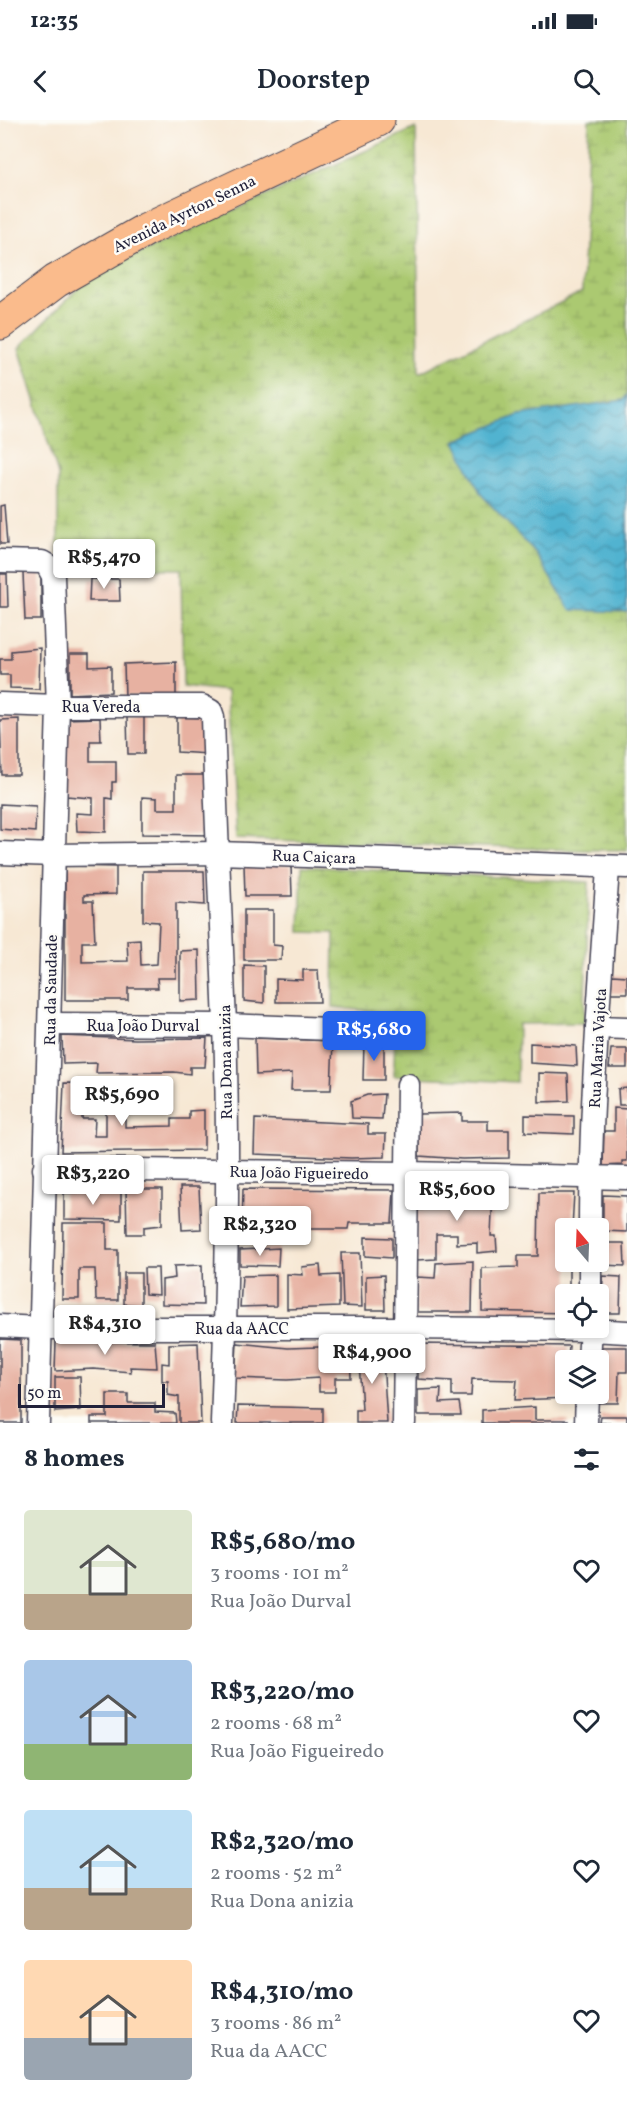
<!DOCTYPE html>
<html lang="en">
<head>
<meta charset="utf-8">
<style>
  :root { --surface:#fff; --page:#f6f6f7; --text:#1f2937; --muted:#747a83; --accent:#2563eb }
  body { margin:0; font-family:Vollkorn,serif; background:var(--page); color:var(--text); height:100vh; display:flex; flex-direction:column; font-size:22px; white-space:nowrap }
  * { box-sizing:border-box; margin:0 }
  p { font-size:20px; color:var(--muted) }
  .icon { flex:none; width:33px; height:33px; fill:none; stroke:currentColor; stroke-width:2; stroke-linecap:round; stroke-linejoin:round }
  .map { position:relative; height:1303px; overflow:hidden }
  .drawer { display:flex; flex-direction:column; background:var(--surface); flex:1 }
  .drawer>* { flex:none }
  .needle { width:39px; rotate:341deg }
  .controls { position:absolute; left:555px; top:1098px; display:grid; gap:12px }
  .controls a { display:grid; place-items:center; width:54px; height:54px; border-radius:6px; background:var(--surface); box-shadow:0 3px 9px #0003; font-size:30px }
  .scale { position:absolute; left:18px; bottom:15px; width:147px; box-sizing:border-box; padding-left:6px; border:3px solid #22223b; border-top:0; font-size:16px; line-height:21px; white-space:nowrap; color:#22223b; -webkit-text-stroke:4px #fdfcf7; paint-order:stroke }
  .price { position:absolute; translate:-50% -51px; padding:0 14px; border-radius:6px; background:#fff; color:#222; font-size:20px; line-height:39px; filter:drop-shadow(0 2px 3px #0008) }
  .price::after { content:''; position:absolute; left:50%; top:36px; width:18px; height:14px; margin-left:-9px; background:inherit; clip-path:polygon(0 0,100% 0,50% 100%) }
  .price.active { background:var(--accent); color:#fff }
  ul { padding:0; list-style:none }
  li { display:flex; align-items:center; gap:18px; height:150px; padding:0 24px }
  li span { display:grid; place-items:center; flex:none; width:168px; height:120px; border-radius:6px; color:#555 }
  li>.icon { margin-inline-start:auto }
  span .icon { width:72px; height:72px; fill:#fffc; stroke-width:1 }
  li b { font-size:26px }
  h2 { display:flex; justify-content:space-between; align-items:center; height:72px; padding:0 24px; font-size:26px }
  .status { display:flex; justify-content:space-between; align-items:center; height:42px; padding:0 30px; background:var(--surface); direction:ltr }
  .status svg { height:16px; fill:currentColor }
  header { display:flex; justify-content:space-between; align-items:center; height:78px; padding:0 24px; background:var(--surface); font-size:27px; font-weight:600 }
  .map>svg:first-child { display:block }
  .wetland { fill:url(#wetland-marsh); stroke:#667656; stroke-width:1.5 }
  .water { fill:url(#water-waves); stroke:#3a6a86; stroke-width:1.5 }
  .building { fill:#e7b1a1 }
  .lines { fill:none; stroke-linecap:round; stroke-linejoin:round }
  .street-casing { stroke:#424052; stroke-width:25 }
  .primary-casing { stroke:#424052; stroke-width:35 }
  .street { stroke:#fff; stroke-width:22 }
  .primary { stroke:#fabb8c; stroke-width:33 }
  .labels { text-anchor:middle; stroke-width:5; stroke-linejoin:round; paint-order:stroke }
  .street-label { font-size:16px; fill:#22223b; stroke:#fdfcf7 }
</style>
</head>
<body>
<div class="status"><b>12:35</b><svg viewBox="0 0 49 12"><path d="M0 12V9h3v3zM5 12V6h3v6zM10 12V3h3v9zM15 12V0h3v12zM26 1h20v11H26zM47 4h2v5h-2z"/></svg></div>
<header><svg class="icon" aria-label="back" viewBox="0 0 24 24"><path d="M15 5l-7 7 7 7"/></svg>Doorstep<svg class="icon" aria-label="search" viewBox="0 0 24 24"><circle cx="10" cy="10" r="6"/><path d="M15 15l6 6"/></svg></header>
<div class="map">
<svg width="627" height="1303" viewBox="0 0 627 1303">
  <defs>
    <pattern id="wetland-marsh" width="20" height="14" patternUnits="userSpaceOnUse" patternTransform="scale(1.5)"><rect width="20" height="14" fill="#abc971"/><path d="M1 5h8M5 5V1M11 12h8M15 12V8" fill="none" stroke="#93ac63"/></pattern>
    <pattern id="water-waves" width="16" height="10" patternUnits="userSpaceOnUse" patternTransform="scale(1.5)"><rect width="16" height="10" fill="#51b3d0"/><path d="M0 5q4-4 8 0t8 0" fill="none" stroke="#4391aa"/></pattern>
  </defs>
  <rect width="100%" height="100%" fill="#fdfcf7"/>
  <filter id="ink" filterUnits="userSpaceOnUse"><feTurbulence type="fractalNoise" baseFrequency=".0167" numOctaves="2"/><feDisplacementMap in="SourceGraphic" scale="12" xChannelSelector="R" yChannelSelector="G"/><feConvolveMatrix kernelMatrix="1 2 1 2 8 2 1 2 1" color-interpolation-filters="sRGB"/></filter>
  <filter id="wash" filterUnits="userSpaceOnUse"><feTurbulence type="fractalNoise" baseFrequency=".008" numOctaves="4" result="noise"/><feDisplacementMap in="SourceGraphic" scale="24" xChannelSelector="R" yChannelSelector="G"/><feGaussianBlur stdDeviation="1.35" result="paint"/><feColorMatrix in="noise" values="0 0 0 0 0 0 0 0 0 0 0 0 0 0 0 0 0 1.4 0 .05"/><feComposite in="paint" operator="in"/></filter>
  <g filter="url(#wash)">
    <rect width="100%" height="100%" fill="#f7e8d4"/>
    <g class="wetland">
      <path d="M589,0H627V730H580L236,719L227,571L183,566L181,449L81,448L58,434V354L19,228L91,155L416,8L419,253L582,172Z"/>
      <path d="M302,746L589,762L584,903L518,904L517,962L394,956L395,894L333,887L334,813L300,812Z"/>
    </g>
    <path class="water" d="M627,274V492L570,490L536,434L481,374L455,321L519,295L624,280Z"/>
    <g id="blocks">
      <g class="building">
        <path d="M4,385L7,424H0V386Z"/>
        <path d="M23,453H41V500H25Z"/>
        <path d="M0,454H7L8,487H0Z"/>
        <path d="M90,459H119L120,481H89Z"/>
        <path d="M40,528L39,569L10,568V555H0V539H11V531Z"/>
        <path d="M70,534H89V547L111,546V572L70,574Z"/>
        <path d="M176,542V578L125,576L124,544Z"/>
        <path d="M127,597H144V634H128Z"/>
        <path d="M177,597L208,598L209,634L177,632Z"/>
        <path d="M100,598L101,621H90V641H116V662H112V679L106,678V712L77,711L76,693L93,694V678L66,676V599Z"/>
        <path d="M19,599V655H2L0,600Z"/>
        <path d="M176,655H210L212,715L142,714V677L157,678V689H176Z"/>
        <path d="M0,684L36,686L35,712L0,709Z"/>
        <path d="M244,744L291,745L292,776H245Z"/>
        <path d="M65,746L116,747V774L84,775V781H93L95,822H82V842L128,841L127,820L140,819L141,845L157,844L159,802L143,801V751H204L205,785L176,783V858H157L158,868H128V880H65Z"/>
        <path d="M244,790H273V825L282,826L281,840H244Z"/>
        <path d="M199,830L200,880L180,881V831Z"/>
        <path d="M244,845L264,846V883L244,881Z"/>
        <path d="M303,850H318L320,882H276V859L303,860Z"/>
        <path d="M612,855L627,856V873H611Z"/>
        <path d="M62,916L136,919L207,918L205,947H190V954L174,952L96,953L97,943L63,944Z"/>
        <path d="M255,918L333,921L331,970H291L292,953L256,955Z"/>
        <path d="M364,923H384V960H363Z"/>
        <path d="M530,923L576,926L577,946L530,943Z"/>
        <path d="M611,929H627V948H609Z"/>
        <path d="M539,953L568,954L569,981L539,982Z"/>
        <path d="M64,963L110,964L109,984L83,983L82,999H95L94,1016H106V992L125,991V1007L172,1006V999H189V991L204,990V1030L61,1032Z"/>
        <path d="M627,968V985H619L618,969Z"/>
        <path d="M384,974L382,999L352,998L351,981L367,975Z"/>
        <path d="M614,988L627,989V1041H622V1045L603,1046L604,1011H614Z"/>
        <path d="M462,993V1001H488V1010H509V1038L462,1039L419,1036V994Z"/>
        <path d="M525,995L574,996V1014L525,1012Z"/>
        <path d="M255,999L368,1004V1014H386L385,1037L351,1038L254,1034Z"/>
        <path d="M180,1067H199L201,1109L182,1110Z"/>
        <path d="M126,1069H162V1105L144,1107V1114H127Z"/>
        <path d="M243,1069L394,1070L392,1103H349L348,1109H242Z"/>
        <path d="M493,1070L491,1116H496L497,1131L477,1133V1123L457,1124V1114H436V1139L417,1140V1090L436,1088V1072Z"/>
        <path d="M121,1071V1100L64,1099V1073Z"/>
        <path d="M539,1073H574L572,1108H566V1142H569V1174H566V1193L482,1191V1148L518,1147V1136H538Z"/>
        <path d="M603,1075L627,1076V1112L603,1111Z"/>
        <path d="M63,1103H107V1130H118V1180H96L95,1149H79V1179H62Z"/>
        <path d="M365,1117L392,1118V1138L365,1136Z"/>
        <path d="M603,1123H624L625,1146L602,1145Z"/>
        <path d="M279,1128L278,1146L240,1145V1130Z"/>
        <path d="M341,1133H360L362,1187L343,1186Z"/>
        <path d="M473,1141L472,1192H416L417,1157L435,1158L436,1143Z"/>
        <path d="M202,1145L203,1185L162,1184V1160L175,1158L174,1146Z"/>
        <path d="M320,1145L321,1156L339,1155V1187L287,1189V1154L303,1155L302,1147Z"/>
        <path d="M144,1148H158L159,1175L145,1174Z"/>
        <path d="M124,1153H141V1185L124,1184Z"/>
        <path d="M276,1155V1186L240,1187L242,1156Z"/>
        <path d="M384,1155L385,1190H366V1156Z"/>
        <path d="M603,1156L621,1157L620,1193H602Z"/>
        <path d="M0,1219L21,1220V1303H0Z"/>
        <path d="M56,1221L155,1222L157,1248L130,1247L131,1252L93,1249L55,1251Z"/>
        <path d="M198,1223L201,1303H179V1277L168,1275V1261H162V1243L169,1244V1224Z"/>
        <path d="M237,1223L288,1228L350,1226L351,1258H335V1272H319V1258L287,1260L235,1258Z"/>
        <path d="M382,1224L387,1303H356V1290H362L358,1225Z"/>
        <path d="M418,1224L569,1226L568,1240H566V1274H569V1278L515,1280L517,1260L472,1259L471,1276H452V1261L418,1259Z"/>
        <path d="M601,1227H627V1252H619L618,1283H599Z"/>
        <path d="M55,1257H80L81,1290L55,1292Z"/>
        <path d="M441,1269L440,1283L459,1282L461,1295H418V1270Z"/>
        <path d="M107,1274H128V1283H155V1292L175,1293L176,1303H91V1297H107Z"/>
        <path d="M238,1286L323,1288V1303H237Z"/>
        <path d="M535,1287V1300H568V1303H482V1290Z"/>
        <path d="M601,1296H627V1303H600Z"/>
      </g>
    </g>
  </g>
  <g filter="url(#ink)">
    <use href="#blocks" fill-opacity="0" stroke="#424052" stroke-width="1.5"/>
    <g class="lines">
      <g class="street-casing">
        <g id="street">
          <path d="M0,441L42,442L47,445L53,456L58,586L38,1303"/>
          <path d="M0,584L58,586H202L211,591L213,597C216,699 221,802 225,904C229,1037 227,1170 222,1303"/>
          <path d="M0,733L53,735L218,733L627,747"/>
          <path d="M50,904L225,905L381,911"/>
          <path d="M597,907L627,908"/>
          <path d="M44,1049L408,1053L627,1058"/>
          <path d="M590,1108C590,988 600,868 608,748"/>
          <path d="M590,1142V1174"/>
          <path d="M0,1206L39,1208H406L591,1210L627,1212"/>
          <path d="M589,1240L591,1208"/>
          <path d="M404,1303L408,965"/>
          <path d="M586,1303L587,1274"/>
        </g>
      </g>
      <g class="primary-casing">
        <path id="primary" d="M0,203L56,161L147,109L378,0"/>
      </g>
      <use href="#street" class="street"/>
      <use href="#primary" class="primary"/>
    </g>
  </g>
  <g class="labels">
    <g class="street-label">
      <text transform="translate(184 93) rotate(-26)" y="6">Avenida Ayrton Senna</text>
      <text x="101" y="592">Rua Vereda</text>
      <text transform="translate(314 736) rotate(2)" y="6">Rua Caiçara</text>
      <text transform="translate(50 870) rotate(-89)" y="6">Rua da Saudade</text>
      <text x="143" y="911">Rua João Durval</text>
      <text transform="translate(597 928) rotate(-87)" y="6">Rua Maria Vajota</text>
      <text transform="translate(225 942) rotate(-91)" y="6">Rua Dona anizia</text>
      <text transform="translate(299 1052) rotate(1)" y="6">Rua João Figueiredo</text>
      <text x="242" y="1214">Rua da AACC</text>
    </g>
  </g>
</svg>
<div class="controls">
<a><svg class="needle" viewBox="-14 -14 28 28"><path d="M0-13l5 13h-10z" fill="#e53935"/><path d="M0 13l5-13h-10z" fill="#747a83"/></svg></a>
<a><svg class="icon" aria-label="locate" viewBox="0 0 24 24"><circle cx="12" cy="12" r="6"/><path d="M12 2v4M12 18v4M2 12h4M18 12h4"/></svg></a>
<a><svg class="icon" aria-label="layers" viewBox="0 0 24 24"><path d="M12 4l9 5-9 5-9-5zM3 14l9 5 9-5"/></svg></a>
</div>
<div class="scale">50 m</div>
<b class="price" style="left:104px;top:470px">R$5,470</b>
<b class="price active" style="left:374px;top:942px">R$5,680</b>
<b class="price" style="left:122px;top:1007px">R$5,690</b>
<b class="price" style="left:93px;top:1086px">R$3,220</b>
<b class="price" style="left:457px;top:1102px">R$5,600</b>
<b class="price" style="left:260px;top:1137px">R$2,320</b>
<b class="price" style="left:105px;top:1236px">R$4,310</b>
<b class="price" style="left:372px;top:1265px">R$4,900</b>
</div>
<section class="drawer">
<h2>8 homes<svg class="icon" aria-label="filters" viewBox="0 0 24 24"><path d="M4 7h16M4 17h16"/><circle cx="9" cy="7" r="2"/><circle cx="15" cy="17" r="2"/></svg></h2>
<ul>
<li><span style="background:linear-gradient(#dfe7d0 70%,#b9a48a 0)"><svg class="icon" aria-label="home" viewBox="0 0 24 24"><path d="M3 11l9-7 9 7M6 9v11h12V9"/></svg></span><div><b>R$5,680/mo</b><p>3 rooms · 101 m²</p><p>Rua João Durval</p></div><svg class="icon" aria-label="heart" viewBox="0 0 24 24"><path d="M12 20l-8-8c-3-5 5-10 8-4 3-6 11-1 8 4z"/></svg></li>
<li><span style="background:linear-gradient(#a9c7e8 70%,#8fb573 0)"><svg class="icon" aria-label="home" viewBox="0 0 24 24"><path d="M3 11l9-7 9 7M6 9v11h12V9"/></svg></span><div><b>R$3,220/mo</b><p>2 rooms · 68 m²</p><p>Rua João Figueiredo</p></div><svg class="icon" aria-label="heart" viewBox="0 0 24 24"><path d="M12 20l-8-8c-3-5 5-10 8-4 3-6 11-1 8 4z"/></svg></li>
<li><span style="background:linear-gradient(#bfe0f5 65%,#b9a48a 0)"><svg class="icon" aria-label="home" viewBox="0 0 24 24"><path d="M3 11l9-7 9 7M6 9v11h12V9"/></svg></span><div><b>R$2,320/mo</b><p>2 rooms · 52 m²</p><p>Rua Dona anizia</p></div><svg class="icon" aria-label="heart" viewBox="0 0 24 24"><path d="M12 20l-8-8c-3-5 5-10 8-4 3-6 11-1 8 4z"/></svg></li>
<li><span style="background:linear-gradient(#ffd9b3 65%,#9aa5b1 0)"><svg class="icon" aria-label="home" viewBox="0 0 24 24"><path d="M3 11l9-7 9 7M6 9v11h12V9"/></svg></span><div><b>R$4,310/mo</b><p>3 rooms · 86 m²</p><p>Rua da AACC</p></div><svg class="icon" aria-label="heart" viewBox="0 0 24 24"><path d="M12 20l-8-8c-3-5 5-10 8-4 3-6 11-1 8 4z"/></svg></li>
</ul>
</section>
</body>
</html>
